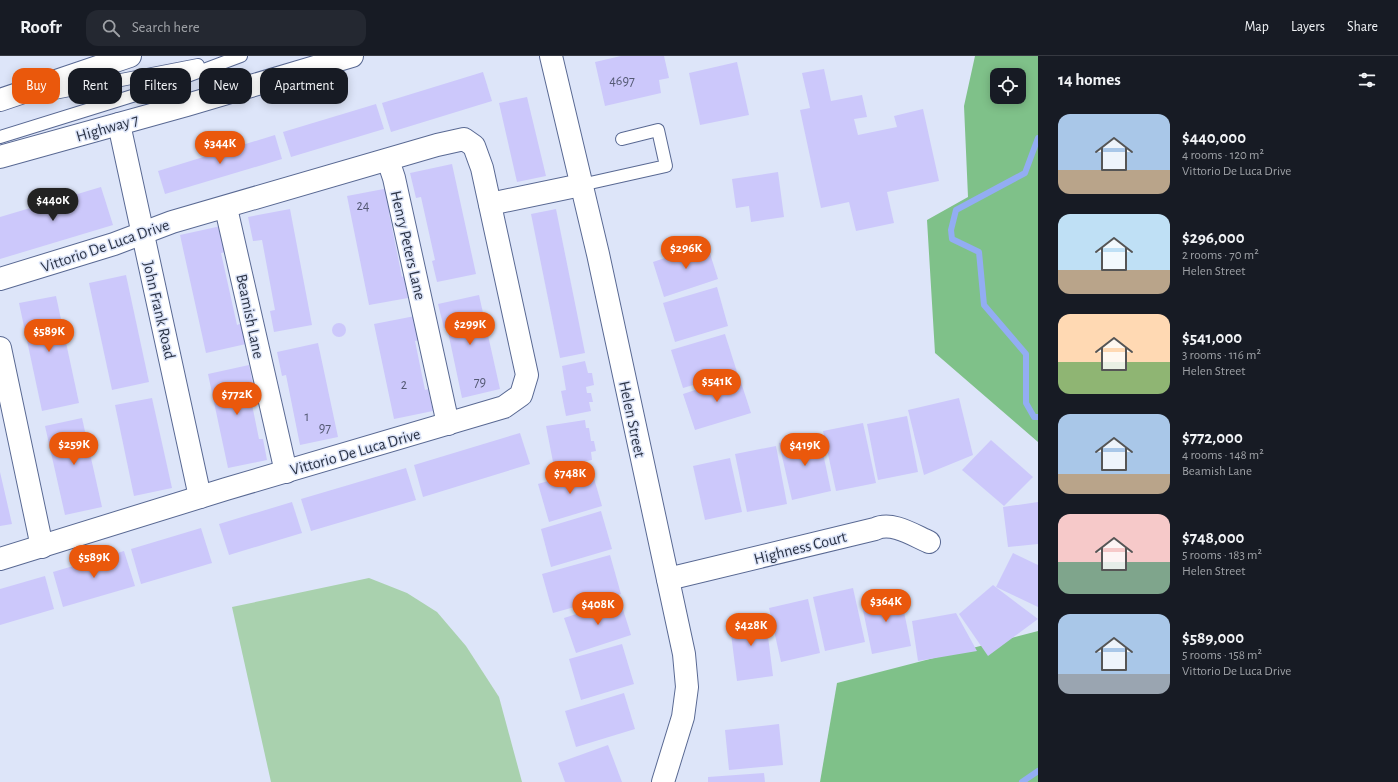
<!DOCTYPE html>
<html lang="en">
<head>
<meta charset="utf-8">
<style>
  :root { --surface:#171b24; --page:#242831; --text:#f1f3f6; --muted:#9ea1a6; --line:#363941; --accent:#ea580c }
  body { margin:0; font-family:"Alegreya Sans",sans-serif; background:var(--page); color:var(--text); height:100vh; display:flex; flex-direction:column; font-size:15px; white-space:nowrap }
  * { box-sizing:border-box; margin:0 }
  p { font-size:13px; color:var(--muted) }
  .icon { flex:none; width:22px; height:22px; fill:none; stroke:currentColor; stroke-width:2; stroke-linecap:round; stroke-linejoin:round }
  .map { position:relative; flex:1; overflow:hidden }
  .sheet { display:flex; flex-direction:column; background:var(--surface); width:360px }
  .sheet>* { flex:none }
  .guide { position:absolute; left:12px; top:12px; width:380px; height:36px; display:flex; gap:8px }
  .tools { position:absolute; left:990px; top:12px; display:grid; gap:8px }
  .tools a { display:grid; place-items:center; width:36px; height:36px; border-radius:8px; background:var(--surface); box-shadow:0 2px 10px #0003; font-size:20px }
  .price { position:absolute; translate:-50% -34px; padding:0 9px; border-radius:14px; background:var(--accent); color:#fff; font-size:13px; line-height:26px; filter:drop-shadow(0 1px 2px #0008) }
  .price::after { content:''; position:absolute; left:50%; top:24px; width:12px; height:9px; margin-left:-6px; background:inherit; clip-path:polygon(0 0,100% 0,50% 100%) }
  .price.selected { background:#222; color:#fff }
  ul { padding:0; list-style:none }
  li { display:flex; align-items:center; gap:12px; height:100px; padding:0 20px }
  li span { display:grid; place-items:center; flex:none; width:112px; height:80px; border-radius:12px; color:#555 }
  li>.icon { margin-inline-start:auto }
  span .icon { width:48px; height:48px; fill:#fffc; stroke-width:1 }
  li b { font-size:17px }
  h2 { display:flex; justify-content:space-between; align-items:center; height:48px; padding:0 20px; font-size:17px }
  .tag { padding:0 14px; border-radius:12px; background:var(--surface); box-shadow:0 2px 10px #0003; font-size:14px; line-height:36px }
  .tag.selected { background:var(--accent); color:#fff }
  header { display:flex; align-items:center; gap:24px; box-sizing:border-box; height:56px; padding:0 20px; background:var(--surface); border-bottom:1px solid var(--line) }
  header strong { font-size:19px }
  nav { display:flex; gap:22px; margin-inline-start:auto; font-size:14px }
  .search { width:280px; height:36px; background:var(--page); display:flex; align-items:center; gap:10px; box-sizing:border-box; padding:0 14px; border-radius:12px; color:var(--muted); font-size:15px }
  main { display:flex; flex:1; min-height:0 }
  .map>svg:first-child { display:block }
  .green { fill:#a9d1ae }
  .forest { fill:#7fc189; fill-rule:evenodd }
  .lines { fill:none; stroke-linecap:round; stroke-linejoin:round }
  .stream { stroke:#93adf3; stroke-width:6 }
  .building { fill:#ccc8fb }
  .service-casing { stroke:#596993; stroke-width:14 }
  .minor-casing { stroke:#596993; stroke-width:24 }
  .primary-casing { stroke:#596993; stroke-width:24 }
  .service { stroke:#fff; stroke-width:12 }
  .minor { stroke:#fff; stroke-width:22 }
  .primary { stroke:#fff; stroke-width:22 }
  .labels { text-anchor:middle; stroke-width:3; stroke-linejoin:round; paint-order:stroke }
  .number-label { font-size:14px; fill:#545973 }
  .street-label { font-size:16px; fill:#2c3446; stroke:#dde5f9 }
</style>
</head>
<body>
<header>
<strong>Roofr</strong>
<div class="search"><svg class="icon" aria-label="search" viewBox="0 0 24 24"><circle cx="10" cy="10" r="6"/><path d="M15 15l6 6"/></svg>Search here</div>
<nav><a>Map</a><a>Layers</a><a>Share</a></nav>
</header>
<main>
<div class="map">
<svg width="1038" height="726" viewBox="0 0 1038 726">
  <rect width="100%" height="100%" fill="#dde5f9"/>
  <path class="green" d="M369,522L407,537L437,556L466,590L499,641L522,726H271L232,551Z"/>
  <g class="forest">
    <path d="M975,0H1038V386L935,297L927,164L968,141L964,50ZM997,19H1019V41H997Z"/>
    <path d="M1038,575V726H820L837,627Z"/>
  </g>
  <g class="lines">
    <g class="stream">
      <path d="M1038,82L1025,117L956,154L951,174L952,183L979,196L984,249L1026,298V347L1034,361H1038"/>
      <path d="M1022,726L1038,715"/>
    </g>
  </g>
  <g class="building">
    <path d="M621,0H664L669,22L659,24L661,37L605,50L595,6Z"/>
    <path d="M737,6L749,59L700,69L689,17Z"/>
    <path d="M824,13L831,45L862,39L867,61L854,63L858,79L897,71L894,60L923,53L939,125L887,136L894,167L856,175L849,146L821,152L800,54L810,52L802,17Z"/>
    <path d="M483,16L492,45L391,76L382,47Z"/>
    <path d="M527,41L546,120L517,126L499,47Z"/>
    <path d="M376,48L384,73L291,101L283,76Z"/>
    <path d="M275,79L282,103L165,138L158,115Z"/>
    <path d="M452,108L476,218L437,226L432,205L435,204L421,141L416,142L410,117Z"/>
    <path d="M778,116L784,161L751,166L749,150L736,152L732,123Z"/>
    <path d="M101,131L113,169L0,203V161Z"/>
    <path d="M389,132L394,156L389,157L402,221L404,220L408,242L369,249L347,140Z"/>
    <path d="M290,153L312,269L274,276L270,255L275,254L262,184L253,185L248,161Z"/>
    <path d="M556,153L585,297L560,302L531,158Z"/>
    <path d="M221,170L227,196L221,197L237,269L242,267L246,288L206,297L180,179Z"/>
    <path d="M707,188L718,223L664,241L653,206Z"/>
    <path d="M126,219L149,326L112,334L89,227Z"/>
    <path d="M717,231L728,270L675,286L663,247Z"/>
    <path d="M479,239L500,333L462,342L447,271L444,272L438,248Z"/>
    <path d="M56,240L79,347L42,355L19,247Z"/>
    <path d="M415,260L420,284L415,285L425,334L428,333L433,355L394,363L374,268Z"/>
    <circle cx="339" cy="274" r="7"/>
    <path d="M725,278L737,316L683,332L671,294Z"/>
    <path d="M318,287L338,381L300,389L286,319L282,320L277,296Z"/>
    <path d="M585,305L588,317H592L594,329L586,331L587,337H591L593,346H589L591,355L566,360L561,335L566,334L562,310Z"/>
    <path d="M249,309L254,333L249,334L259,383H263L267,404L228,412L208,318Z"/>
    <path d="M739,320L751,357L695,374L683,338Z"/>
    <path d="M152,342L172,432L134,440L115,349Z"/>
    <path d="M959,342L973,399L924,419L908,354Z"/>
    <path d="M907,360L918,416L878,424L867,368Z"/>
    <path d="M82,362L102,451L65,459L45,370Z"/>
    <path d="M585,364L586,372H589L591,385H594L596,395L591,396L592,404L554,411L546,370Z"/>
    <path d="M863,367L876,427L836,435L823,375Z"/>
    <path d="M520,377L530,408L423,441L414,409Z"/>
    <path d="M819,378L831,435L792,444L779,387Z"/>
    <path d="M991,384L1033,421L1004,450L962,414Z"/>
    <path d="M776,390L787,448L747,456L735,398Z"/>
    <path d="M730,402L742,456L705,464L693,410Z"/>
    <path d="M406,412L416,444L311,475L301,443Z"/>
    <path d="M591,412L602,450L549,466L538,428Z"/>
    <path d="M0,416L12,468L0,470Z"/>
    <path d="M292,446L302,477L229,499L219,468Z"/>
    <path d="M1038,446V488L1008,491L1003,451Z"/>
    <path d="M601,455L612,493L551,511L541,473Z"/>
    <path d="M201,472L212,507L141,528L131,493Z"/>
    <path d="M124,495L135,530L63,551L53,516Z"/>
    <path d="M1013,497L1038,509V551L996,531Z"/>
    <path d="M610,499L621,538L553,557L542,518Z"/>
    <path d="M45,520L54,553L0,569V533Z"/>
    <path d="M993,529L1038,563L988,600L959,558Z"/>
    <path d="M853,532L865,586L825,595L813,541Z"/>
    <path d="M900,536L911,590L872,598L861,544Z"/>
    <path d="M808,543L820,597L781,606L769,552Z"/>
    <path d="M620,544L631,579L576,597L564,562Z"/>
    <path d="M765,557L773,620L737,625L729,562Z"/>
    <path d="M956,557L977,595L918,605L912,565Z"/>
    <path d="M622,588L634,628L581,644L569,603Z"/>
    <path d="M624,637L635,673L576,691L565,655Z"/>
    <path d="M779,668L783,709L729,714L725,674Z"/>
    <path d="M608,689L622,726H565L558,707Z"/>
    <path d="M764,717L765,726H708V721Z"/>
  </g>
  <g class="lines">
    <g class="service-casing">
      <g id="service">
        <path d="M39,40L198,9"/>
        <path d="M0,81L145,36L241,0"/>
        <path d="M581,129L666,110L658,74L622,83"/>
      </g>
    </g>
    <g class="minor-casing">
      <g id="minor">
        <path d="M551,0L598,198L684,598L687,631L683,661L663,726"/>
        <path d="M119,68L200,441"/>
        <path d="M388,104L394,122L448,368"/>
        <path d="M490,148L581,129"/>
        <path d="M226,152L286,416"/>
        <path d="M0,223L114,188L172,166L437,89L464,83L474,90L482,112L527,319L521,339L504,351L226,433L0,503"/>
        <path d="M0,292L42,491"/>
        <path d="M668,523L875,473C892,465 913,479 929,486"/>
      </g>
    </g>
    <g class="primary-casing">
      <g id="primary">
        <path d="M0,44L130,0"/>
        <path d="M0,101L187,49L352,0"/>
      </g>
    </g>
    <use href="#service" class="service"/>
    <use href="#minor" class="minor"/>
    <use href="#primary" class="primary"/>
  </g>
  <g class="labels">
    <g class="number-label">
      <text x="622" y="29">4697</text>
      <text x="363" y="154">24</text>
      <text x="480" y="330">79</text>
      <text x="404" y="333">2</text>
      <text x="307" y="365">1</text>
      <text x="325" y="376">97</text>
    </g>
    <g class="street-label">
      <text transform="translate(107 71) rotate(-16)" y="6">Highway 7</text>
      <text transform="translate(105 189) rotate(-19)" y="6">Vittorio De Luca Drive</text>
      <text transform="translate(409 189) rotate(77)" y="6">Henry Peters Lane</text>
      <text transform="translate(160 254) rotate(77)" y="6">John Frank Road</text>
      <text transform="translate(251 260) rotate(78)" y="6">Beamish Lane</text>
      <text transform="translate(633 363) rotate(78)" y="6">Helen Street</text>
      <text transform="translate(355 395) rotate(-16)" y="6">Vittorio De Luca Drive</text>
      <text transform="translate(800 491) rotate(-14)" y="6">Highness Court</text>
    </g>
  </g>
</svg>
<div class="tools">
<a><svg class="icon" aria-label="locate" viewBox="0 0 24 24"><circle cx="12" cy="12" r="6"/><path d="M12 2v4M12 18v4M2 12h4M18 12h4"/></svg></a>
</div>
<b class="price" style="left:220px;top:109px">$344K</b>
<b class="price selected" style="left:53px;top:166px">$440K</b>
<b class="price" style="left:686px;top:214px">$296K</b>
<b class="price" style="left:470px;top:290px">$299K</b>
<b class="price" style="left:49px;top:297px">$589K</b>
<b class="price" style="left:717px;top:347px">$541K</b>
<b class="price" style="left:237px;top:360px">$772K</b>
<b class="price" style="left:74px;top:410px">$259K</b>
<b class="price" style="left:805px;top:411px">$419K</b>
<b class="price" style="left:570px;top:439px">$748K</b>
<b class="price" style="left:94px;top:523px">$589K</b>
<b class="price" style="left:886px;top:567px">$364K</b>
<b class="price" style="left:598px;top:570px">$408K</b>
<b class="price" style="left:751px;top:591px">$428K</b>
<div class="guide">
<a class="tag selected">Buy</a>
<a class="tag">Rent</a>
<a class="tag">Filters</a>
<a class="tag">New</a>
<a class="tag">Apartment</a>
</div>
</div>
<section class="sheet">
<h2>14 homes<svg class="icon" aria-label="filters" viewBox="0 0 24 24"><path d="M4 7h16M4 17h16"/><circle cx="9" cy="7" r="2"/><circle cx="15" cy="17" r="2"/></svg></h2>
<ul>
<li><span style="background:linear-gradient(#a9c7e8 70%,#b9a48a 0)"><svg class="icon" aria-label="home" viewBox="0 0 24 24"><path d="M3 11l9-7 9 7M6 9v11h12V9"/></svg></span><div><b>$440,000</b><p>4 rooms · 120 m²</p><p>Vittorio De Luca Drive</p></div></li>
<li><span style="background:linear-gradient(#bfe0f5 70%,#b9a48a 0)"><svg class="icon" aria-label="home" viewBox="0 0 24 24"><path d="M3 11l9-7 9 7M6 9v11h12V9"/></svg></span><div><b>$296,000</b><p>2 rooms · 70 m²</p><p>Helen Street</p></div></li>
<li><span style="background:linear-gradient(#ffd9b3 60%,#8fb573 0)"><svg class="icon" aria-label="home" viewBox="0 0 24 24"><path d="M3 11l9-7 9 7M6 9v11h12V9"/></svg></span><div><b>$541,000</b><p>3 rooms · 116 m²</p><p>Helen Street</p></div></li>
<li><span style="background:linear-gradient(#a9c7e8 75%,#b9a48a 0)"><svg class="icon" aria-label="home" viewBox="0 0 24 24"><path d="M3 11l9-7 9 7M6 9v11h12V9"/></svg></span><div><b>$772,000</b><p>4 rooms · 148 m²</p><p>Beamish Lane</p></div></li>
<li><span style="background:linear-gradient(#f6c9c9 60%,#7fa58c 0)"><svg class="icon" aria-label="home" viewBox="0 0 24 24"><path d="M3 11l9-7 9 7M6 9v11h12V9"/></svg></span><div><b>$748,000</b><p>5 rooms · 183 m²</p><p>Helen Street</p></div></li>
<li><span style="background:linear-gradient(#a9c7e8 75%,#9aa5b1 0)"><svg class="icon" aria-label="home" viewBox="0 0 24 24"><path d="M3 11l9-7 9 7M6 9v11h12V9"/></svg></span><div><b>$589,000</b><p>5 rooms · 158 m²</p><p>Vittorio De Luca Drive</p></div></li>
</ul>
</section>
</main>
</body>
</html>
